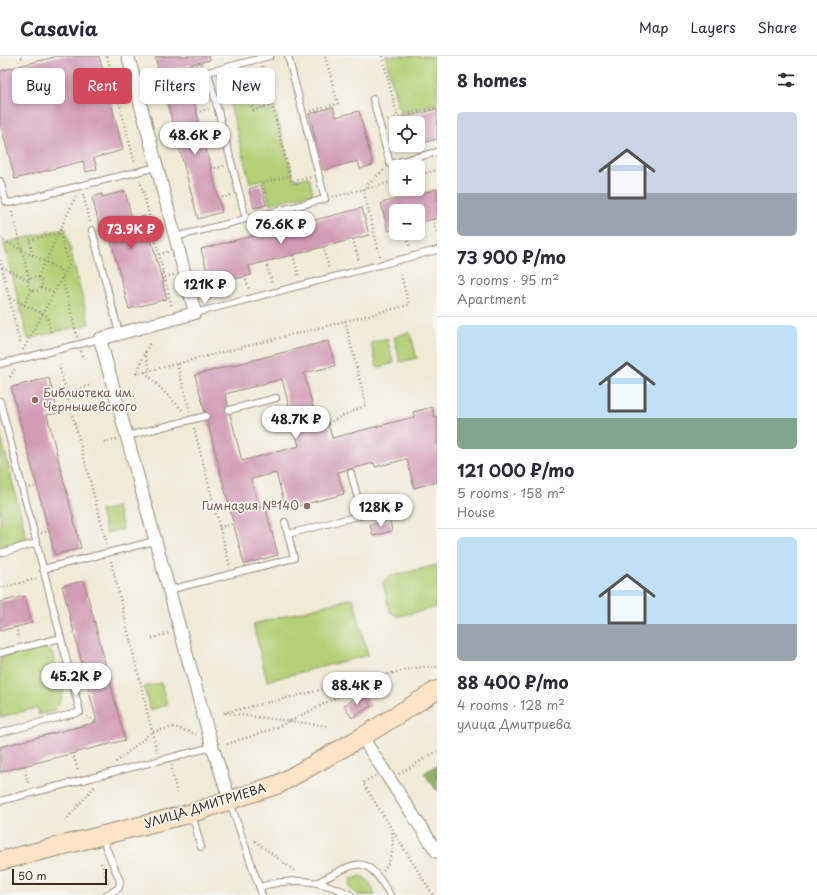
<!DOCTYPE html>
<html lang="en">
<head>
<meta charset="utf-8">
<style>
  :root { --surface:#fff; --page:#f7f7f7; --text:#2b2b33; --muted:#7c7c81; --line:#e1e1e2; --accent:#d1495b }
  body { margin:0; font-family:"Playpen Sans",sans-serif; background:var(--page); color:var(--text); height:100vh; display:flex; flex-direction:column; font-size:15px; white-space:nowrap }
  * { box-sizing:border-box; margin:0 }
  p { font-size:13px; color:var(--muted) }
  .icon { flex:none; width:22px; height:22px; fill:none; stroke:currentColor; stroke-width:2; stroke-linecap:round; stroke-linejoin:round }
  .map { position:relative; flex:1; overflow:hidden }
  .panel { display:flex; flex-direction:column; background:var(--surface); width:380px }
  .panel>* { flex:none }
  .banner { position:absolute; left:12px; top:12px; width:365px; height:36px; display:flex; gap:8px }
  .buttons { position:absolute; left:389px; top:60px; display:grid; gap:8px }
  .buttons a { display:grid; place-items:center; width:36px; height:36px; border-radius:6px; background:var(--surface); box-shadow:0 2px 6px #0003; font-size:20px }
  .scale { position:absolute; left:12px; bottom:10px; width:95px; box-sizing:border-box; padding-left:4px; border:2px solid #3b2a1e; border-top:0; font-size:11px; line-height:14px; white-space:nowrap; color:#3b2a1e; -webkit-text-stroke:3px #f6f6f2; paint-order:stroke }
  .price { position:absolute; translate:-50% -34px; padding:0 9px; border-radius:14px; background:#fff; color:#222; font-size:13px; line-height:26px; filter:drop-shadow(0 1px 2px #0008) }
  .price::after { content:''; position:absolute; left:50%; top:24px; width:12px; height:9px; margin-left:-6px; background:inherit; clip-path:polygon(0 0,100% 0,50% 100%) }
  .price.current { background:var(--accent); color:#fff }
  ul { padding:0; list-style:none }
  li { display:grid; align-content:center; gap:8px; height:212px; padding:0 20px }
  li+li { border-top:1px solid var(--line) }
  li span { display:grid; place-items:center; height:124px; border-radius:6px; color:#555 }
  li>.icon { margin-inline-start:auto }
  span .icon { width:72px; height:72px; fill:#fffc; stroke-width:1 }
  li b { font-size:17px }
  h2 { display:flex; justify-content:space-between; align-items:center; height:48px; padding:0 20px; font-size:17px }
  .chip { padding:0 14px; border-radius:6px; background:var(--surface); box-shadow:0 2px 6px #0003; font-size:14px; line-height:36px }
  .chip.current { background:var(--accent); color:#fff }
  header { display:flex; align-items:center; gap:24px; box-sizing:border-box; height:56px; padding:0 20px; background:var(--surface); border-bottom:1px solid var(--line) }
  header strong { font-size:19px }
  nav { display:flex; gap:22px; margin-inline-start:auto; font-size:14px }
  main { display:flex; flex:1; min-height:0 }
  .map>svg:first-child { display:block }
  .green { fill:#b3d077; stroke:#777d4a }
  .forest { fill:#8eb268; stroke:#646e43 }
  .building { fill:#d29bb6; fill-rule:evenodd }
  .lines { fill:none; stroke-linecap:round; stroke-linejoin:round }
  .service-casing { stroke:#968a7a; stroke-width:8 }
  .minor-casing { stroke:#968a7a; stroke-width:14 }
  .secondary-casing { stroke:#968a7a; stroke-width:20 }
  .path { stroke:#968a7a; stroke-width:2.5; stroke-dasharray:1 3; stroke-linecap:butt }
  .service { stroke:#fff; stroke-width:6 }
  .minor { stroke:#fff; stroke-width:12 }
  .secondary { stroke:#fee4c6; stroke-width:18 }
  .education-dot { fill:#8d6e63; stroke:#f6f6f2; stroke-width:1.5 }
  .labels { text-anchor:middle; stroke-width:3.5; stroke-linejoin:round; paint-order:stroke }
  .education-label { font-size:12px; fill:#785e54; stroke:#f6f6f2; text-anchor:start }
  .street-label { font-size:12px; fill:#3b2a1e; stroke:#f6f6f2 }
</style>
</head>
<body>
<header>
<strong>Casavia</strong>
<nav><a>Map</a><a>Layers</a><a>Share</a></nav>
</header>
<main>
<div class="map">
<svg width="437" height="839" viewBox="0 0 437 839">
  <rect width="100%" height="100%" fill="#f6f6f2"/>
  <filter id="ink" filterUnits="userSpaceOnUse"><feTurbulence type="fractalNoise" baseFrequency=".025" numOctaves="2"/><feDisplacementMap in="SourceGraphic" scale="8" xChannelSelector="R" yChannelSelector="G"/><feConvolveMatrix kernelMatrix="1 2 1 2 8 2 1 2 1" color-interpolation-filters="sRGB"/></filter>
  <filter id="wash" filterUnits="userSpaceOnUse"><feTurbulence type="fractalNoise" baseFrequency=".012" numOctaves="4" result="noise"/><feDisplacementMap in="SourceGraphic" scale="16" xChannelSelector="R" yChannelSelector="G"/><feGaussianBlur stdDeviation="0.9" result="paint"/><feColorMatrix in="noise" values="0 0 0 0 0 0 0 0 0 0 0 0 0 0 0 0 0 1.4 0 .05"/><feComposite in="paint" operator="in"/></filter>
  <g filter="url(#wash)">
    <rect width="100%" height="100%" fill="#f1ead7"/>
    <g class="green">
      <path d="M385,0H437V48L400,57Z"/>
      <path d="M247,15L255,46L272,42L294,124L309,121L313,137L270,148L263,123L250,127L223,21Z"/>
      <path d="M65,172L89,268L28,283L4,187Z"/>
      <path d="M410,276L417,302L400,306L394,281Z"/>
      <path d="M387,282L394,307L377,312L371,287Z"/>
      <path d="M0,377L27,483L0,490Z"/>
      <path d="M117,451L123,473L106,477L100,455Z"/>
      <path d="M437,509V551L400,560H397L390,556L384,531L383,527L387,521Z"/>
      <path d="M353,542L368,599L267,625L253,568Z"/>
      <path d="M38,591L47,593L52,597L63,637L59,648L54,655L39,659L37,652L0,661V602Z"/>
      <path d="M161,627L167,649L150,654L144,631Z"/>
      <path d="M361,820L369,825L375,839H358L350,831L351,823Z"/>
    </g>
    <path class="forest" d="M437,709V735L424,717Z"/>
    <g id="blocks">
      <g class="building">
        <path d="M58,0H99L123,94L94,102L97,113L86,116L83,105L15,123L0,66V15Z"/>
        <path d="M155,0H209L210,4L159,16Z"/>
        <path d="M192,38L222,156L198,163L167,45Z"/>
        <path d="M333,51L336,61L359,55L373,109L360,113L358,105L323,114L309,58Z"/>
        <path d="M437,53V83L418,88V67H398V63Z"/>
        <path d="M261,129L266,149L254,152L249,133Z"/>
        <path d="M437,133V162L418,167V155H396V172L388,175L381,147Z"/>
        <path d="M125,135L132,163L145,160L167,243L129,253L107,170L100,172L92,141L102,138V141Z"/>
        <path d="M362,152L369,179L249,210L251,219L211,229L201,193Z"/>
        <path d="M328,285L335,310L304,317L316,363L326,360L332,382L414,361L413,356L432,351L434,361L437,360V426L414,432L407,403L375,411L374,407L338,416L344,438L286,453L276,417L251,423L259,452L265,450L278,499L244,508L207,364L210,362V359L205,356L195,319ZM282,323L299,390L242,405L230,358L225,355L228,350L225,338Z"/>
        <path d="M49,322L58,357L47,359L81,492L55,499L11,331Z"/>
        <path d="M390,464L392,475L373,480L370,469Z"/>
        <path d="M84,525L125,684L0,716V691L97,666L62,530Z"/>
        <path d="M25,540L32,567L0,575V546Z"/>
        <path d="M363,638L371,650L352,662L344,649Z"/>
      </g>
    </g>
  </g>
  <g filter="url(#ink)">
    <use href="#blocks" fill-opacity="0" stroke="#968a7a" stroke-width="1"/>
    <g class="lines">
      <g class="service-casing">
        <g id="service">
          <path d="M135,26L155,21"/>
          <path d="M373,43L390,108L437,96"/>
          <path d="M0,125L6,146L10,147L157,111"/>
          <path d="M246,163L208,16L270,0"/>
          <path d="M92,174L119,277"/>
          <path d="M175,181L325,143L288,0"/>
          <path d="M195,257L437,194"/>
          <path d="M0,308L100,283"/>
          <path d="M0,345L80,656L0,677"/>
          <path d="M229,354L276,342"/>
          <path d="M127,380L206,360"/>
          <path d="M288,478L362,459L351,417"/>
          <path d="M0,497L37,487"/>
          <path d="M43,513L155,485"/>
          <path d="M169,534L294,502L285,466"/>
          <path d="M0,597L61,582"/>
          <path d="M0,745L212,691"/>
          <path d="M230,746L262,839"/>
          <path d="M192,758L201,791"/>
          <path d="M102,782L120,825L119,832L106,839"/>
          <path d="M318,826C359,806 364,795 390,839"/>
          <path d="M259,831C293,821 319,823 351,839"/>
        </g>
      </g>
      <g class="minor-casing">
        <g id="minor">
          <path d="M128,0L195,257L100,283L210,683L230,745"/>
          <path d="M362,681L437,796"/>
        </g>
      </g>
      <g class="secondary-casing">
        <path id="secondary" d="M0,805L192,757L279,728L362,681L437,634"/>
      </g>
      <g class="path">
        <path d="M107,0L135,108"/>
        <path d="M382,0L398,62"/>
        <path d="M21,2L23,1"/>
        <path d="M262,10L290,120L262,127L267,149"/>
        <path d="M162,19L203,8"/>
        <path d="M224,42L249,36L253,54L272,49"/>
        <path d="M311,55L338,48L325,0"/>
        <path d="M196,56L209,53"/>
        <path d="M387,64L437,51"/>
        <path d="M0,71L1,70"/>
        <path d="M204,86L217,83"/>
        <path d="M211,113L224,110"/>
        <path d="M418,119L437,114"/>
        <path d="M290,120L292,126L311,121"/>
        <path d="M140,124L172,251"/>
        <path d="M83,138L90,166"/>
        <path d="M333,141L396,125"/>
        <path d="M218,142L232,139"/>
        <path d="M12,156L29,223"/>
        <path d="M310,156L313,165"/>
        <path d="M280,163L283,173"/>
        <path d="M433,163L437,177"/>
        <path d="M152,171L150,172L152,181H154"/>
        <path d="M153,176L162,174"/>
        <path d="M406,177L410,192"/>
        <path d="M0,183L60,213L77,281"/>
        <path d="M353,183L359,206"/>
        <path d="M323,191L329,213"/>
        <path d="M155,199L168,196"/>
        <path d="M293,199L299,221"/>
        <path d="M380,200L363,133L385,113"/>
        <path d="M0,204L20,287"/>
        <path d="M266,206L272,228"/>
        <path d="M2,211L28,224"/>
        <path d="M163,216L161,217L164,226H166"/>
        <path d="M245,220L249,234"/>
        <circle cx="35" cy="228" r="7"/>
        <path d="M38,221L76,140"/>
        <path d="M165,221L174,219"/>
        <path d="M41,231L54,237"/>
        <path d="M10,242L47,260L51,278"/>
        <path d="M24,249L32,234"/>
        <path d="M23,294L69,209L60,177L29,184L33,199"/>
        <path d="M81,295L83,303"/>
        <path d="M145,296L150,315"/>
        <path d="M177,308L190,356"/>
        <path d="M59,309L107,488"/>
        <path d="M145,316L184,356"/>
        <path d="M136,318L409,249L401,219"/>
        <path d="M136,318L150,286"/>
        <path d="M10,321L15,313"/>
        <path d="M53,339L89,330"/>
        <path d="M328,367L366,349L345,265"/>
        <path d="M194,372L230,511"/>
        <path d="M104,386L117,383"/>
        <path d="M30,432L37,430"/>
        <path d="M219,471L234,468"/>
        <path d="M41,477L49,475"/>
        <path d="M111,505L157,696"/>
        <path d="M0,532L36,523"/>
        <path d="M16,571L19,583"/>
        <path d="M152,582L170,577"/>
        <path d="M224,657L392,617"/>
        <path d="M226,657L328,670"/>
        <path d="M87,661L97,666"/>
        <path d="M227,688C248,681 270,675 290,665C331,646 391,607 437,611"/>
        <path d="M73,697L78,715"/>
        <path d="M116,706L152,676L174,671L196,678"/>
        <path d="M171,709L177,738"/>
        <path d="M24,710L28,727"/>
        <path d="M399,718L437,695"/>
        <path d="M375,720L363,727L433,839"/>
        <path d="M65,765L95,730"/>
        <path d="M255,785L296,816"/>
        <path d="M101,807L109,829"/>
        <path d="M383,815C393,803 394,789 392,774"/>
      </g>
      <use href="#service" class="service"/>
      <use href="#minor" class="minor"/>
      <use href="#secondary" class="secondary"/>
    </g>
  </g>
  <g class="education-dot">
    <circle cx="35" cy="344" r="4"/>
    <circle cx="307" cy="450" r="4"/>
  </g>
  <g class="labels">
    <g class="education-label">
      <text x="43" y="341">Библиотека им.<tspan x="43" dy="14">Чернышевского</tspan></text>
      <text x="299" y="454" text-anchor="end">Гимназия №140</text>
    </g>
    <g class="street-label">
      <text transform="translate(205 750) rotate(-17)" y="4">УЛИЦА ДМИТРИЕВА</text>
    </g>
  </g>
</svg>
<div class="buttons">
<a><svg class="icon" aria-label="locate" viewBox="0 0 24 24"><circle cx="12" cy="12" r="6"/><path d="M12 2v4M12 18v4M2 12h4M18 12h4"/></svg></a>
<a>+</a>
<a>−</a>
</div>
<div class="scale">50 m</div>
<b class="price" style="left:195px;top:100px">48.6K ₽</b>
<b class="price" style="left:281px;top:189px">76.6K ₽</b>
<b class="price current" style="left:131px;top:194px">73.9K ₽</b>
<b class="price" style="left:205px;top:249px">121K ₽</b>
<b class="price" style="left:296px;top:384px">48.7K ₽</b>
<b class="price" style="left:381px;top:472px">128K ₽</b>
<b class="price" style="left:76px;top:641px">45.2K ₽</b>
<b class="price" style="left:357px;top:650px">88.4K ₽</b>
<div class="banner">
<a class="chip">Buy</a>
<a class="chip current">Rent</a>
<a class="chip">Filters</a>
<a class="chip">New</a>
</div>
</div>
<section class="panel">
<h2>8 homes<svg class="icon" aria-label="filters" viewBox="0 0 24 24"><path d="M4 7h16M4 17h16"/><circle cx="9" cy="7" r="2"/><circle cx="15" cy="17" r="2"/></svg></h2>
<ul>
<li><span style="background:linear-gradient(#c9d6e8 65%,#9aa5b1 0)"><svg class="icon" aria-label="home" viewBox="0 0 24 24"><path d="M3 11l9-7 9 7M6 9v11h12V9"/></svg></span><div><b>73 900 ₽/mo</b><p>3 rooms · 95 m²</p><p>Apartment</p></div></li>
<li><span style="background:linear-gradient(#bfe0f5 75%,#7fa58c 0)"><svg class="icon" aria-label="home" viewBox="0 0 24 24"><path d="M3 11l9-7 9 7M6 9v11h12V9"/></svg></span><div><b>121 000 ₽/mo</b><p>5 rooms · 158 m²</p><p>House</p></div></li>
<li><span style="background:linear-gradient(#bfe0f5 70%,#9aa5b1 0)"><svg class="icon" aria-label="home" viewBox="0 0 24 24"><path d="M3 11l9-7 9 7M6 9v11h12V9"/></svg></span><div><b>88 400 ₽/mo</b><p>4 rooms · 128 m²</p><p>улица Дмитриева</p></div></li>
</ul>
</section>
</main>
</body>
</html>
